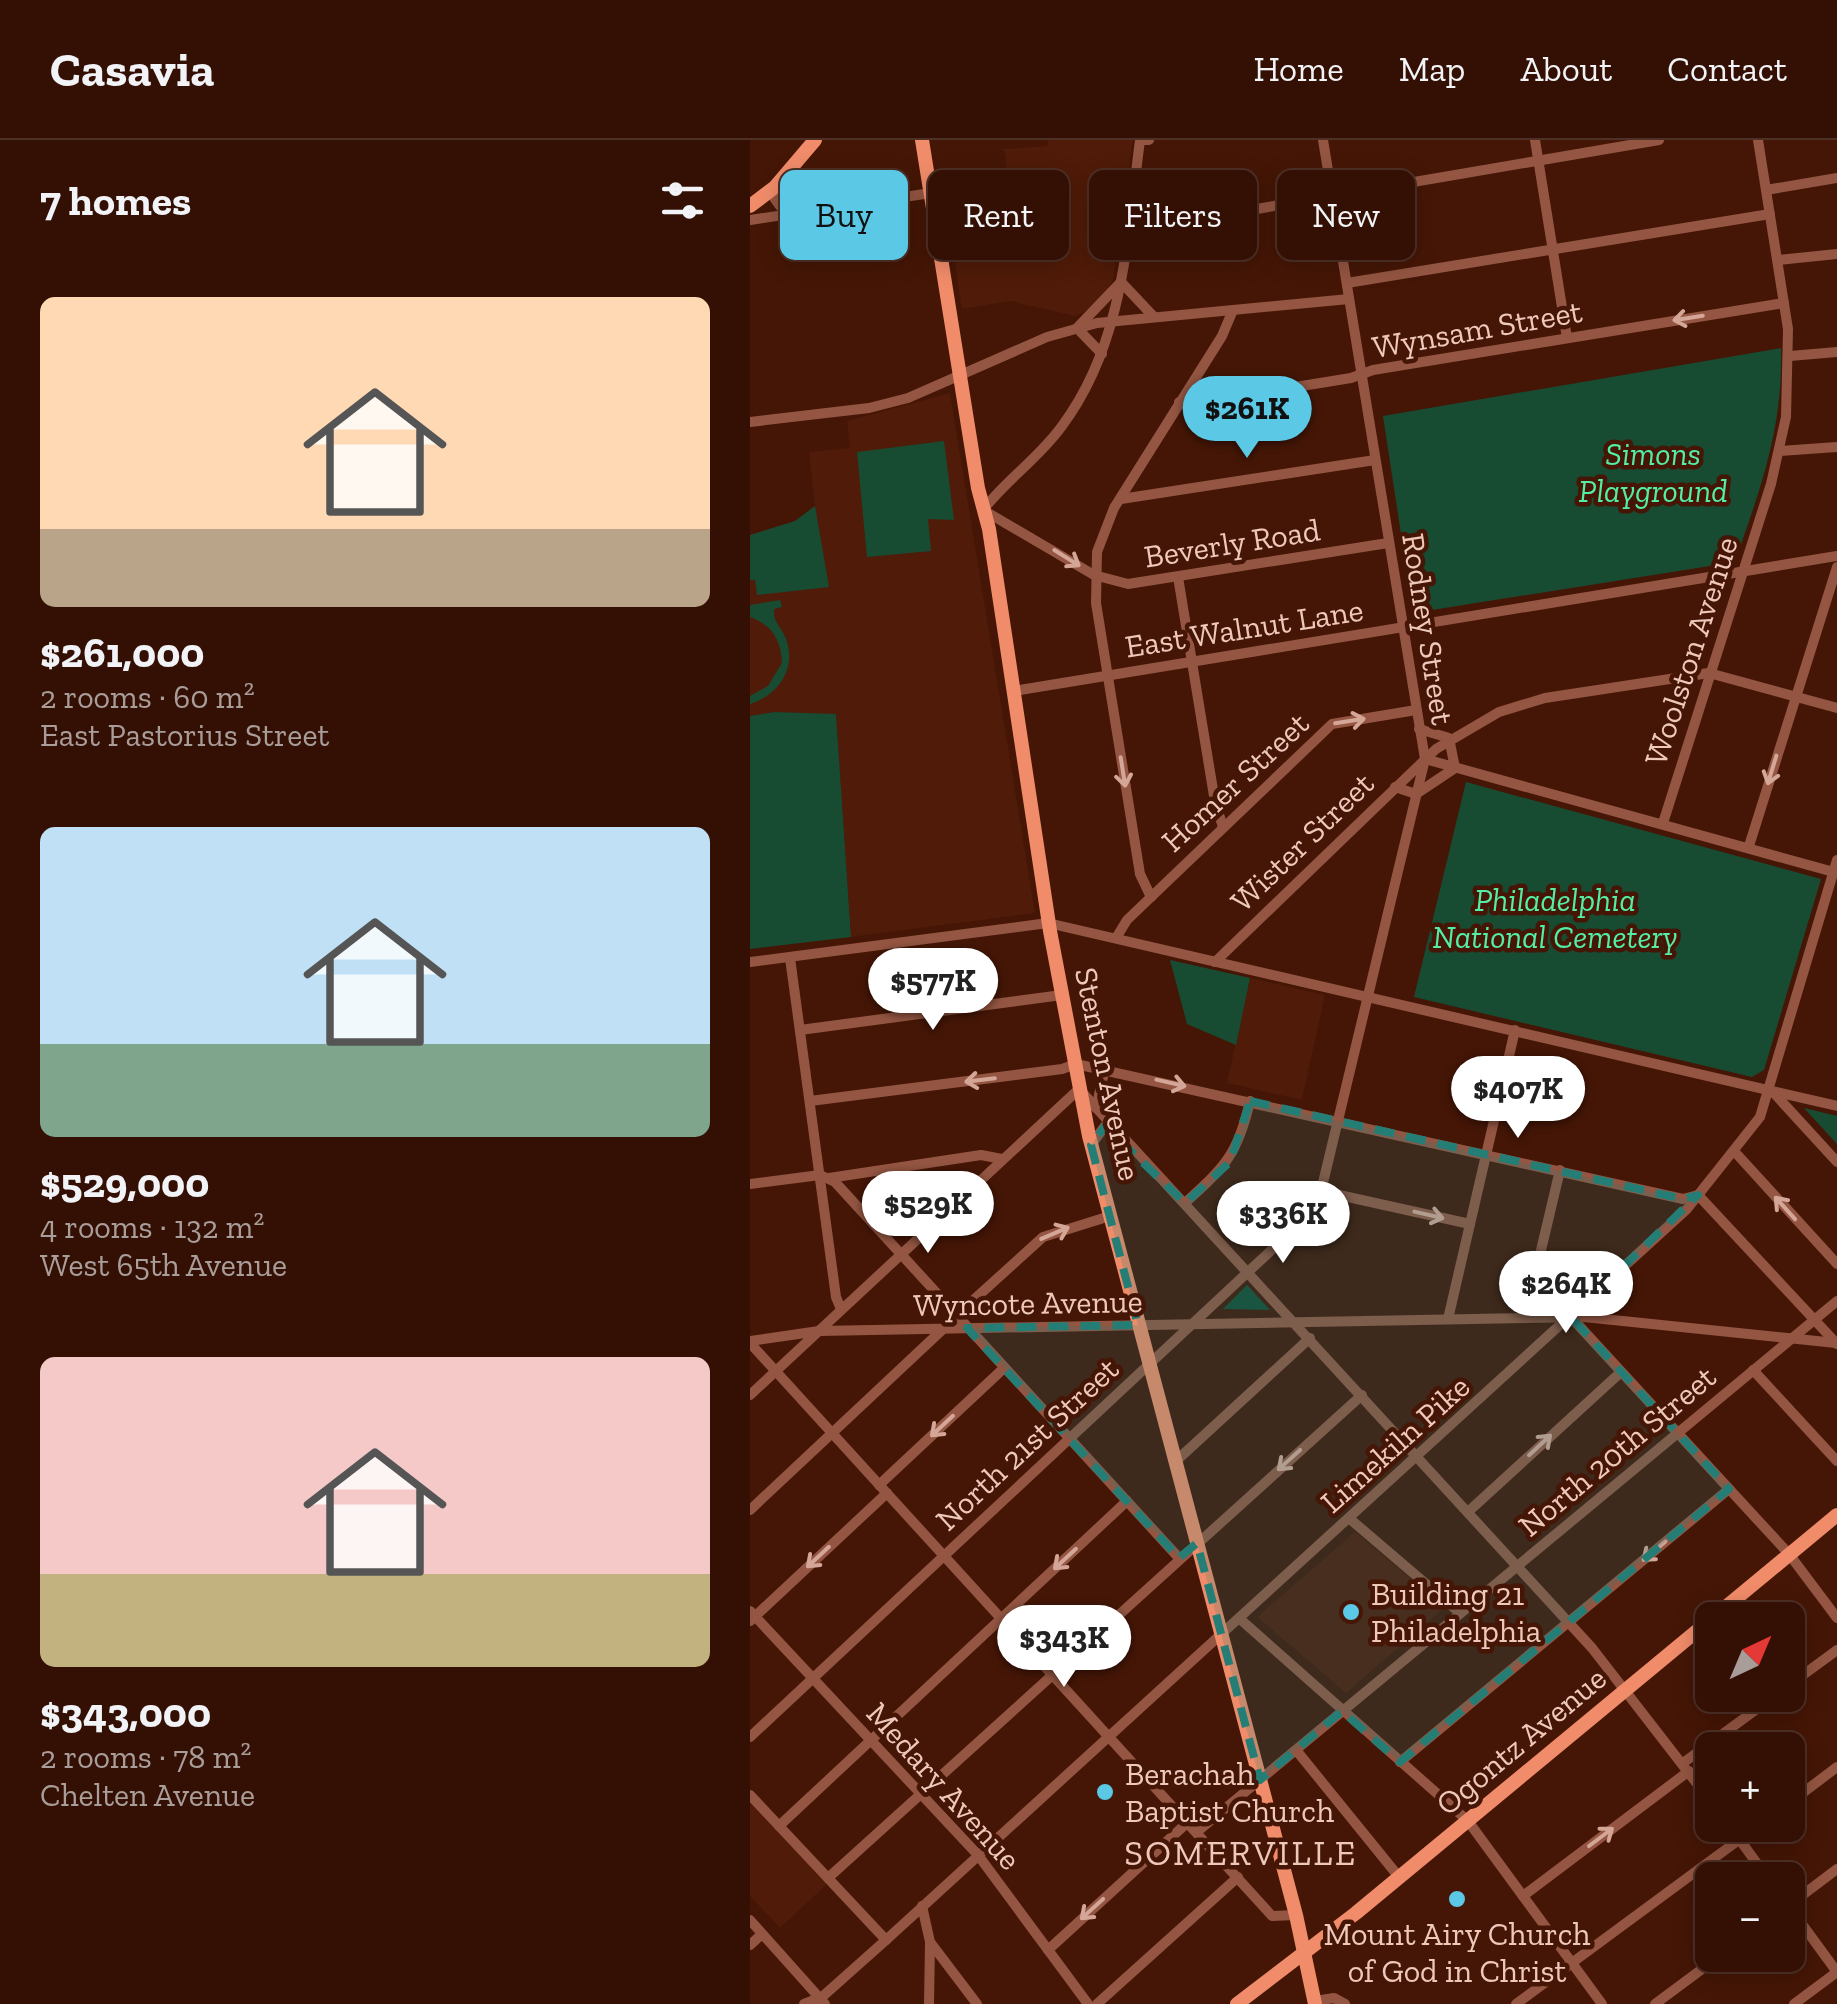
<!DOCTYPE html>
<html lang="en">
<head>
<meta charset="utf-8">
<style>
  :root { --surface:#341004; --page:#3f1e13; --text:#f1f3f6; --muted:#a99d9a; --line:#4e3026; --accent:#5bc8e6 }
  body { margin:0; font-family:"Zilla Slab",serif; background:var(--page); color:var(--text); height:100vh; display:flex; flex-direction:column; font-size:38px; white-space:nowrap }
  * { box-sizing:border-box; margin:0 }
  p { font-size:32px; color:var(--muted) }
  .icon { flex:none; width:55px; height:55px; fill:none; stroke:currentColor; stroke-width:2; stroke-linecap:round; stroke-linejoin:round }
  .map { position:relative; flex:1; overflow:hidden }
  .panel { display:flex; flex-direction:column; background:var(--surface); width:750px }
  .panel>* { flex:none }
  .hud { position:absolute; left:30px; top:30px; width:905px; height:90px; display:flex; gap:20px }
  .needle { width:65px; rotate:44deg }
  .buttons { position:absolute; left:945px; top:1462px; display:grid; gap:20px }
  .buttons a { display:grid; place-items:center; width:110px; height:110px; border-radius:15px; background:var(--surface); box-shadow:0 5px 25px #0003,0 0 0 2px var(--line); font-size:50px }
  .price { position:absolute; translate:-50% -85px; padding:0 22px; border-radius:35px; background:#fff; color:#222; font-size:32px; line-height:65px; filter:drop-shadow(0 2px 5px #0008) }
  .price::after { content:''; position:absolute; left:50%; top:60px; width:30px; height:22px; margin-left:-15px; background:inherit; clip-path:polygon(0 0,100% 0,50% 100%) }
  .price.current { background:var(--accent); color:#111 }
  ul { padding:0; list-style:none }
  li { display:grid; align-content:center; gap:20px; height:530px; padding:0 40px }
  li span { display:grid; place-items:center; height:310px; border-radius:15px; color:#555 }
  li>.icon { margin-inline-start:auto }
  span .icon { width:180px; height:180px; fill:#fffc; stroke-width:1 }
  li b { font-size:42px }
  h2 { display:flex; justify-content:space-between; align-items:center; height:120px; padding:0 40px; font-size:42px }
  .chip { padding:0 35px; border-radius:15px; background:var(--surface); box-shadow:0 5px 25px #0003,0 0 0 2px var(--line); font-size:35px; line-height:90px }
  .chip.current { background:var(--accent); color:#111 }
  header { display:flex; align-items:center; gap:60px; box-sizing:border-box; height:140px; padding:0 50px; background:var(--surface); border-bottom:2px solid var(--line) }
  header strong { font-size:48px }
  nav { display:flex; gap:55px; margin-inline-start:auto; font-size:35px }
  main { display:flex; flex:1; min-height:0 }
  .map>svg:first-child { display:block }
  .built { fill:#501b08 }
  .green { fill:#174c33 }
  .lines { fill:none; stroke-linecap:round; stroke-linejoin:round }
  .minor { stroke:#945642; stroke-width:10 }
  .major { stroke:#f18c6a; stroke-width:14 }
  .oneway { stroke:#d4a697 }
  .marked { fill:#257e76; fill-opacity:0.2; stroke:#257e76; stroke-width:8; stroke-dasharray:20 12; stroke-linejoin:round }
  .poi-dot { fill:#5bc8e6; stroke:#451606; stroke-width:4 }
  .labels { text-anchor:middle; stroke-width:9; stroke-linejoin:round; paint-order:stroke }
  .street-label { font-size:32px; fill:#efc8bc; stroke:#451606 }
  .park-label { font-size:32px; font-style:italic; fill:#53eda5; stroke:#451606 }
  .poi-label { font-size:32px; fill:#efc8bc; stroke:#451606; text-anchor:start }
  .neighbourhood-label { font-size:35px; letter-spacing:2.5px; fill:#efc8bc; stroke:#451606 }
</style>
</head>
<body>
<header>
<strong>Casavia</strong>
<nav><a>Home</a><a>Map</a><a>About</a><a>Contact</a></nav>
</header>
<main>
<section class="panel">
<h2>7 homes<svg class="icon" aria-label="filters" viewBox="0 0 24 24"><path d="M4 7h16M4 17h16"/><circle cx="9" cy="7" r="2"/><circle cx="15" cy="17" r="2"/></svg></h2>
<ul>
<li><span style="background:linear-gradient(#ffd9b3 75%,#b9a48a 0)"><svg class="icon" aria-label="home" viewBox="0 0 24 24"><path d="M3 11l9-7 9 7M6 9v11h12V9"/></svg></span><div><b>$261,000</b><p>2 rooms · 60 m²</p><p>East Pastorius Street</p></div></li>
<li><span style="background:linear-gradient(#bfe0f5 70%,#7fa58c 0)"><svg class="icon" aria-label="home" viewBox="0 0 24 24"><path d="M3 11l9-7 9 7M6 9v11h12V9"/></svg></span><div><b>$529,000</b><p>4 rooms · 132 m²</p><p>West 65th Avenue</p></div></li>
<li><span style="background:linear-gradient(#f6c9c9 70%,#c2b280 0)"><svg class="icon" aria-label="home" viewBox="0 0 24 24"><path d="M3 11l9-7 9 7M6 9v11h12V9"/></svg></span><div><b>$343,000</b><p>2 rooms · 78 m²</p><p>Chelten Avenue</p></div></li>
</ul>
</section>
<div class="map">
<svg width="1087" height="1864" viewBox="0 0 1087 1864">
  <rect width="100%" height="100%" fill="#451606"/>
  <g class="built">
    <path d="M299,0H383L363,140L355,155L342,169L325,176L260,161L212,169L193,45L258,36L254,9L297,6Z"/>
    <path d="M200,253L285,773L101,797L86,575L25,572L0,576V395L45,381L65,366L59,312L100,308L97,281Z"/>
    <path d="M500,838L575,855L552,960L477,943Z"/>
    <path d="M605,1392L695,1467L596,1553L507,1477Z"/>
    <path d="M0,1661L77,1744L30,1788L0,1756Z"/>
  </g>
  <g class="green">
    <path d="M1031,208C1033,289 1011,346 985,422L663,473L633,276Z"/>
    <path d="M194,301L204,380L178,379L181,411L117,417L107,312Z"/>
    <path d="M65,366L79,447L7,455L5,440H0V395L45,381Z"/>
    <path d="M30,460L32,467L24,469C23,483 31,486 36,499C47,529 28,555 0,564V556L18,546L32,523C31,500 22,485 0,477V465Z"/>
    <path d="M25,572L86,574L101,797L0,809V576Z"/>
    <path d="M716,642L1071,739L1014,930L1002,937L664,857Z"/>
    <path d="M420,820L500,838L486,905L437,884Z"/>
    <path d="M1054,968L1087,976V1004Z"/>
    <path d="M497,1145L520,1170L473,1169Z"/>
  </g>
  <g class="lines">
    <g class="minor">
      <path d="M399,0H390C377,99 374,203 312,286C289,318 256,340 233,370L344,435L378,444L638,403"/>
      <path d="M785,0L817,198"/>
      <path d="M1016,50L1087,38"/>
      <path d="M20,52L30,66L41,72"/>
      <path d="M0,80L181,53"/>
      <path d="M378,91L909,0"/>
      <path d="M1028,120L1087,114"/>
      <path d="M597,143L1020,74"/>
      <path d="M352,214L327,188L371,142L404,177"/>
      <path d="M1040,216L1087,212"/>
      <path d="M429,262L440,264L601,238L623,230L1034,163"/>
      <path d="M0,282L119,268L158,258L297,197L347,183L599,159"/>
      <path d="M1030,311L1087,307"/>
      <path d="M371,359L625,320"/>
      <path d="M428,437L465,662L473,687"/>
      <path d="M264,551L1087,416"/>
      <path d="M675,619L1087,733"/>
      <path d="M645,647L666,654L705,628L699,598L669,589"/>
      <path d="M913,683L1021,344L1036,277L1038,189L1008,0"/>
      <path d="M999,706L1087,427"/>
      <path d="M401,757L390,734L346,463L347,412L364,368L472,196L483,170"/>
      <path d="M366,798L377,780L582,584L666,570"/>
      <path d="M40,818L86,1157L91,1169"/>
      <path d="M0,822L298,783L1087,966"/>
      <path d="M465,822L686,609L749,572L795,558L959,533L1087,568"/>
      <path d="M50,890L312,855"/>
      <path d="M1023,952L1087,1022"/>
      <path d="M60,961L312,929L326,924L933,1059L948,1055L1087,1204"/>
      <path d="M346,968L355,928"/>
      <path d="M341,1005L355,986H362"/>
      <path d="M984,1011L1087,1124"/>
      <path d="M79,1038L231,1015L252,1019"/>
      <path d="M0,1044L70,1035L85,1042L429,1418"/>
      <path d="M571,1051L720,1084"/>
      <path d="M435,1063C475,1027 488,1014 500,961"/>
      <path d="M207,1175L293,1097L360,1076"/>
      <path d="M820,1176L1039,1414L1087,1478"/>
      <path d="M775,1178L810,1030"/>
      <path d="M698,1179L765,890"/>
      <path d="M0,1201L69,1191L834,1177L1086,1203"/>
      <path d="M0,1203L522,1776L546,1775"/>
      <path d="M1003,1230L1087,1321"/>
      <path d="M0,1255L329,949L842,1508L962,1663"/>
      <path d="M426,1321L560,1198"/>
      <path d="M129,1345L254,1228"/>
      <path d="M0,1370L192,1190"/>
      <path d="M719,1371L871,1232"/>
      <path d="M600,1379L710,1473"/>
      <path d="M0,1471L228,1715L338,1864"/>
      <path d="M490,1479L718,1681L852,1864"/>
      <path d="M0,1481L137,1353"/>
      <path d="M1038,1546L1087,1510"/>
      <path d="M0,1597L544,1089L571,1051L675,619L573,0"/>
      <path d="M546,1610L649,1737"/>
      <path d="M650,1622L979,1349"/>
      <path d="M933,1623L1026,1555"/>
      <path d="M0,1655L136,1800"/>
      <path d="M1038,1664L1087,1627"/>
      <path d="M979,1685L1019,1740"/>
      <path d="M29,1686L377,1361"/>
      <path d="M448,1691L1087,1161"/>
      <path d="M78,1738L612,1255"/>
      <path d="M773,1756L939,1631"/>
      <path d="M1038,1765L1087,1832L1044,1864"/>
      <path d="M172,1766L180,1802L179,1864"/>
      <path d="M1038,1766L1087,1729"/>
      <path d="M0,1780L75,1864"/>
      <path d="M180,1802L227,1864"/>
      <path d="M0,1805L12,1794"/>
      <path d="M298,1810L438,1682"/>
      <path d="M565,1861L584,1858L595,1864"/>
      <path d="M54,1864L72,1857L136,1800L937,1069L1010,977L1087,720"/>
      <path d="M347,1864L488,1737"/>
      <path d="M766,1864L1009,1685"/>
      <path d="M905,1864L971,1815"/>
    </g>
    <g class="major">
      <path d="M172,0L228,348L239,389L300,791L339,996L546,1775L565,1864"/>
      <path d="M0,66L25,47L65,0"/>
      <path d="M487,1864L606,1773L1087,1375"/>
    </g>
  </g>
  <defs><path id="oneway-shaft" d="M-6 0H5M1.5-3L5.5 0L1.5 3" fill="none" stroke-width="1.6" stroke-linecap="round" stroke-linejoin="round" transform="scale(2.5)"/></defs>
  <g class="oneway">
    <use href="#oneway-shaft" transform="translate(938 178) rotate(171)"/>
    <use href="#oneway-shaft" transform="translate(317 418) rotate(32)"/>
    <use href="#oneway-shaft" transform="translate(600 581) rotate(-9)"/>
    <use href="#oneway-shaft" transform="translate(1022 630) rotate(107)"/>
    <use href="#oneway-shaft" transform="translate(373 632) rotate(81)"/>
    <use href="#oneway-shaft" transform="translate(230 940) rotate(173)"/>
    <use href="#oneway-shaft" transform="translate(421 943) rotate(13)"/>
    <use href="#oneway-shaft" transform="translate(1035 1068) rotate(-132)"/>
    <use href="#oneway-shaft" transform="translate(679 1075) rotate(13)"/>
    <use href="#oneway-shaft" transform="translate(305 1093) rotate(-23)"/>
    <use href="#oneway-shaft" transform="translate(192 1286) rotate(137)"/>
    <use href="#oneway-shaft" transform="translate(790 1305) rotate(-43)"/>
    <use href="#oneway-shaft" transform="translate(539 1320) rotate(138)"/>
    <use href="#oneway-shaft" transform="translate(904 1411) rotate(140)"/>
    <use href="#oneway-shaft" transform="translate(68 1417) rotate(137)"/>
    <use href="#oneway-shaft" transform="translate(315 1419) rotate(137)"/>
    <use href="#oneway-shaft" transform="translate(851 1697) rotate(-37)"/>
    <use href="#oneway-shaft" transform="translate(342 1769) rotate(138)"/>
  </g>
  <path class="marked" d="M500,961L933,1059L948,1055L821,1177L979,1349L650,1622L592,1571L510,1640L447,1403L429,1418L217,1188L388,1185L341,1005L355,986L435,1063L480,1022Z"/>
  <g class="poi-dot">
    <circle cx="601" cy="1472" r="10"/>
    <circle cx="355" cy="1652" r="10"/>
    <circle cx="707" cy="1759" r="10"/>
  </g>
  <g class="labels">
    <g class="street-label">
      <text transform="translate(727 189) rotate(-10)" y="11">Wynsam Street</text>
      <text transform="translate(482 403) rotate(-9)" y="11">Beverly Road</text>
      <text transform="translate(494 488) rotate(-9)" y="11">East Walnut Lane</text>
      <text transform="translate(678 489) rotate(81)" y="11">Rodney Street</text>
      <text transform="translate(941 511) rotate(-72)" y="11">Woolston Avenue</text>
      <text transform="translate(485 642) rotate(-43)" y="11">Homer Street</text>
      <text transform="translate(552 702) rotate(-44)" y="11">Wister Street</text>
      <text transform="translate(358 934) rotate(78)" y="11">Stenton Avenue</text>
      <text transform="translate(278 1163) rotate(-1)" y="11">Wyncote Avenue</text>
      <text transform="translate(277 1304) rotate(-43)" y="11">North 21st Street</text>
      <text transform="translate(645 1304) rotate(-42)" y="11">Limekiln Pike</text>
      <text transform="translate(867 1311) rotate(-40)" y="11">North 20th Street</text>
      <text transform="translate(771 1601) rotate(-40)" y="11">Ogontz Avenue</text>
      <text transform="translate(194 1646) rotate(48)" y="11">Medary Avenue</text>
    </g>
    <g class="park-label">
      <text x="903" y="325">Simons<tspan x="903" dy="37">Playground</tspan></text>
      <text x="805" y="771">Philadelphia<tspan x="805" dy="37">National Cemetery</tspan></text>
    </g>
    <g class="poi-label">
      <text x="621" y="1465">Building 21<tspan x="621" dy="37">Philadelphia</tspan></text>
      <text x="375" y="1645">Berachah<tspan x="375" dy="37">Baptist Church</tspan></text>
      <text x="707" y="1805" text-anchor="middle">Mount Airy Church<tspan x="707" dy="37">of God in Christ</tspan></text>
    </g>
    <g class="neighbourhood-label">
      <text x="491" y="1725">SOMERVILLE</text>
    </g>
  </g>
</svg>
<div class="buttons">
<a><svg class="needle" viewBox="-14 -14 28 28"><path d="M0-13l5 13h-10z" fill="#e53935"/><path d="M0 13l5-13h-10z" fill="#a99d9a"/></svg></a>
<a>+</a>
<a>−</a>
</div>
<b class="price current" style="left:497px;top:321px">$261K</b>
<b class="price" style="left:183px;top:893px">$577K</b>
<b class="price" style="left:768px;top:1001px">$407K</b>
<b class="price" style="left:178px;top:1116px">$529K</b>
<b class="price" style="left:533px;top:1126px">$336K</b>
<b class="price" style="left:816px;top:1196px">$264K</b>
<b class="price" style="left:314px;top:1550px">$343K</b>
<div class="hud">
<a class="chip current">Buy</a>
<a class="chip">Rent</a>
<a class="chip">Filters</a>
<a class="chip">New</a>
</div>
</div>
</main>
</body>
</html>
